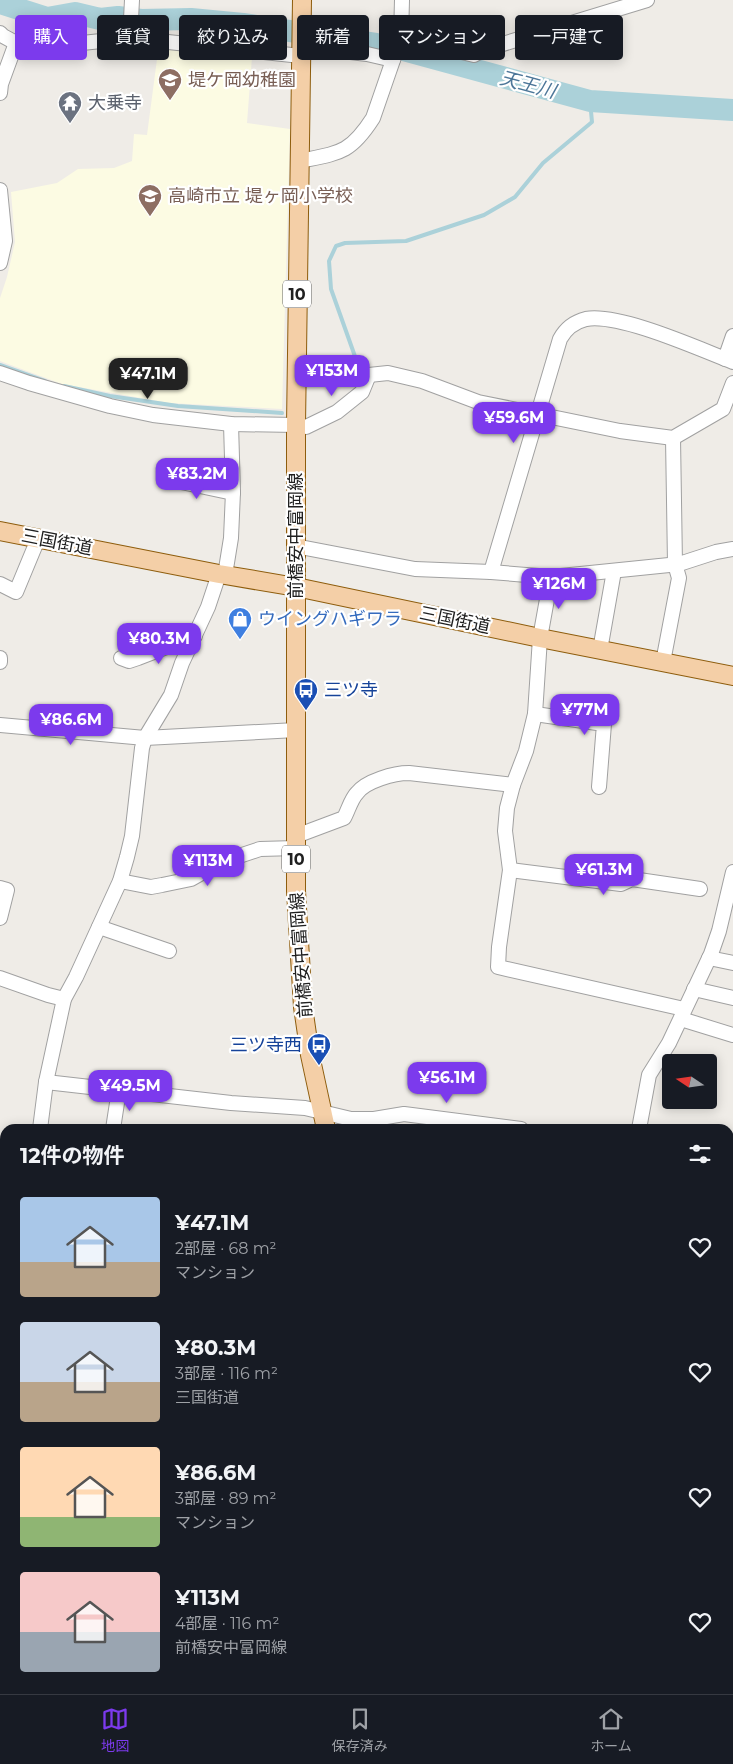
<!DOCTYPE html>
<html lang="ja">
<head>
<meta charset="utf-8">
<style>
  :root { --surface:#171b24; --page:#242831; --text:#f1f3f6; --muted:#9ea1a6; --line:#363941; --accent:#7c3aed }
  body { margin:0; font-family:Montserrat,"Noto Sans JP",sans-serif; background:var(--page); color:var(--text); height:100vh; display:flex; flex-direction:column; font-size:19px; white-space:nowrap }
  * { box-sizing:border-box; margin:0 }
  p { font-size:16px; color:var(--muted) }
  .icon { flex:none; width:28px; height:28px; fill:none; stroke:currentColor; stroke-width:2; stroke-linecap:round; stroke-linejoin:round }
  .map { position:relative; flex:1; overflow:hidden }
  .drawer { position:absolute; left:0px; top:1124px; width:734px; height:571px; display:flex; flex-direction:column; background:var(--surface); border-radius:15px 15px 0 0; box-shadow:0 2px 12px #0003 }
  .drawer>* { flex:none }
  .hud { position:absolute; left:15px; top:15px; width:704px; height:45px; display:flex; gap:10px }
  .needle { width:32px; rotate:283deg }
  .controls { position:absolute; left:662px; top:1054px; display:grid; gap:10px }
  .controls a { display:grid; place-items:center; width:55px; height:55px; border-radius:5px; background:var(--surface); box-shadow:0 2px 12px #0003; font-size:25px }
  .price { position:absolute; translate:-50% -42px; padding:0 11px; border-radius:10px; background:var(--accent); color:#fff; font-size:16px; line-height:32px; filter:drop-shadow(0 1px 2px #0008) }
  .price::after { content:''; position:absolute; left:50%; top:30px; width:15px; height:11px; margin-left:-8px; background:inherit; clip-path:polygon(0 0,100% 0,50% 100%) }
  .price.current { background:#222; color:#fff }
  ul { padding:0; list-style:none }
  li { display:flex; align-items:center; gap:15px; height:125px; padding:0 20px }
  li span { display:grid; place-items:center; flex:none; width:140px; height:100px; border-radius:5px; color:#555 }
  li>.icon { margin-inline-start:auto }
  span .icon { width:60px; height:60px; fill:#fffc; stroke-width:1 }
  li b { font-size:21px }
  h2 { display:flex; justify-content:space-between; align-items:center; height:60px; padding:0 20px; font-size:21px }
  .chip { padding:0 18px; border-radius:5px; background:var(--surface); box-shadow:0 2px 12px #0003; font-size:18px; line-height:45px }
  .chip.current { background:var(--accent); color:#fff }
  .tabs { display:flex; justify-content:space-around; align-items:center; height:70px; border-top:1px solid var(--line); background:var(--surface); font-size:14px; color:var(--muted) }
  .tabs a { display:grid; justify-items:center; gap:2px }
  .tabs .current { color:var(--accent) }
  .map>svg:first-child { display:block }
  .education { fill:#fcfbe3 }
  .pitch { fill:#8cd7b6 }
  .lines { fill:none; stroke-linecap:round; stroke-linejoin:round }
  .stream { stroke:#abd1d9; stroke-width:4 }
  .river { stroke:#abd1d9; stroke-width:22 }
  .building { fill:#bdb5b0; filter:url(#shadow) }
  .minor-casing { stroke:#a1a1a1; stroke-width:16 }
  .major-casing { stroke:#8e5d0d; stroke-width:20 }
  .path { stroke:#ee7f79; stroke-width:2.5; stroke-dasharray:2.5 2.5; stroke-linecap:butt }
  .minor { stroke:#fff; stroke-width:14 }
  .major { stroke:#f4cfa7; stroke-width:18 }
  .labels { text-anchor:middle; stroke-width:4.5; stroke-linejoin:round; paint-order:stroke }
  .shield { fill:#fff; stroke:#636363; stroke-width:1 }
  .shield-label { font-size:16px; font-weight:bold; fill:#202020 }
  .education-label { font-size:18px; fill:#785e54; stroke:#fff; text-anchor:start }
  .worship-label { font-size:18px; fill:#5b616d; stroke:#fff; text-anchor:start }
  .street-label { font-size:18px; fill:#202020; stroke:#fff }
  .shop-label { font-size:18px; fill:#366cbe; stroke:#fff; text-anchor:start }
  .transit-label { font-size:18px; fill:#164399; stroke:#fff; text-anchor:start }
  .water-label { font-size:19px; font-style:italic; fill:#4d7799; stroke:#fff }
</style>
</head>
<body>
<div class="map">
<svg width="733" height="1694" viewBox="0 0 733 1694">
  <defs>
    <filter id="shadow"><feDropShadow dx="-3.5" dy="3.5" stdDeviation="2.5" flood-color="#0004"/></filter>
  </defs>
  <rect width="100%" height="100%" fill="#efece7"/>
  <g class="education">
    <path d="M159,44L252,57L247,123L290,129L282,409L169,403L62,384L0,361V298L7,277L15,242L11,192L57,183L78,169L114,168L132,161L134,134L147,135Z"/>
    <path d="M729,1441L733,1445V1694H625L626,1690H729Z"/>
  </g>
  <path class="pitch" d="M729,1445L733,1449V1542L729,1538Z"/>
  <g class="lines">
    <g class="stream">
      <path d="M357,362L331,289L329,261L336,246L345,243L406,241L484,215L515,197L543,163L592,122L590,101"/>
      <path d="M0,365L45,381"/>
      <path d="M64,386L110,396L178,406L282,413"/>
    </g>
    <g class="river">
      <path d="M0,3L47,18L75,13L100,19L118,17L141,20L191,19L243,24L376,44L403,50L590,101L733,110"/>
      <path d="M0,1311L5,1310"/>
      <path d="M729,1405L733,1407"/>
    </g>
  </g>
  <g class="building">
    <rect x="729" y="1603" width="4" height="20"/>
    <rect x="686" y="1690" width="22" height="4"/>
  </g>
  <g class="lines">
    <g class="minor-casing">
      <g id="minor">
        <path d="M0,33L3,36L16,43H82L130,38L301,56"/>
        <path d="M401,37L474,55L483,50L647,0"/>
        <path d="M130,38L132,0"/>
        <path d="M302,46L367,54L393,60"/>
        <path d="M0,93L1,84L16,43"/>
        <path d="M299,161C339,153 350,154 373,118L401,37L402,0"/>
        <path d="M0,190L5,241L0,263"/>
        <path d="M725,359L733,336"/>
        <path d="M0,373L29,383L110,406L153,415L231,424L296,425L306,427L337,412L362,392L369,375"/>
        <path d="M296,378L369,375L388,373L422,381L478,402L620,431L673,438L723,409L733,383"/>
        <path d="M167,479L233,493"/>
        <path d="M295,546L415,569L491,572L551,577L679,564L716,552L733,549"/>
        <path d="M491,572L560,339C566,328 574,322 586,319C620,313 699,349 733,362"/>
        <path d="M225,575L231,538L233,492L231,424"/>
        <path d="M551,577L540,638L535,714L526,751L513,785L507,808L505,831L510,870L499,947L498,967L684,1009"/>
        <path d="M0,584L16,592L38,539"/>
        <path d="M600,650L614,571"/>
        <path d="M0,658V662"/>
        <path d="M121,658L129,661L138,658L195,636"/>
        <path d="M663,662L679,578L675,564L673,438"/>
        <path d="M535,714L604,724L599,787"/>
        <path d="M0,725L145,738L296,730"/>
        <path d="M296,836L344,818C348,811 351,799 357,793C366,781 394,773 409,773L513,785"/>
        <path d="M510,870L621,884L632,879L700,889"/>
        <path d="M120,881L151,887L162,885L191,879L221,862L260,849L296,848"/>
        <path d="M0,888L7,890L0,918"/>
        <path d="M99,927L169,951"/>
        <path d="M709,958L733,963"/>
        <path d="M0,978L48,995L64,999"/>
        <path d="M694,989L733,998"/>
        <path d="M681,1019L733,1035"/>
        <path d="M46,1082L231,1103L305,1108L351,1119H374L404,1114L521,1129"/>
        <path d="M40,1129L46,1082L64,999L76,977L120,881L127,857L132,836L142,748L145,738L171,695L182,663L208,607L219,574"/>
        <path d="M113,1129L119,1090"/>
        <path d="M639,1129L649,1075L669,1043L711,954L719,931L733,872"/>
        <path d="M729,1155H733"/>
        <path d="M729,1242L733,1243"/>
        <path d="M0,1266L5,1267"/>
        <path d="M729,1378L733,1380"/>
        <path d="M0,1612L5,1614"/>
        <path d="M29,1694V1690"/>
        <path d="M616,1694L617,1690"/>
      </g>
    </g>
    <g class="major-casing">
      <g id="major">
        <path d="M302,0L296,425V891L303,1007L310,1055L326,1129"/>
        <path d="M0,531L219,574L296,587L540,638L733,676"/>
        <path d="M527,1690L528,1694"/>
      </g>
    </g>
    <g class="path">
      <path d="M0,1303L5,1301"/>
      <path d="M0,1336L5,1335"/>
      <path d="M0,1433L5,1432"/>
    </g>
    <use href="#minor" class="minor"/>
    <use href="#major" class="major"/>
  </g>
  <defs>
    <g id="school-pin" transform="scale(1.25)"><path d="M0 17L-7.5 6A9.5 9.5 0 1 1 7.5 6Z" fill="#8d6e63" stroke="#fff"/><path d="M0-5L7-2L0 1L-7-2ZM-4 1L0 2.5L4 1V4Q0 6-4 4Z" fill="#fff"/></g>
    <g id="temple-pin" transform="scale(1.25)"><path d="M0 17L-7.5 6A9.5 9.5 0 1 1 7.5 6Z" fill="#6b7280" stroke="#fff"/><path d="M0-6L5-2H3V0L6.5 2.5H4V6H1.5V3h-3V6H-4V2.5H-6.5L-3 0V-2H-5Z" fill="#fff"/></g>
    <g id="shop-pin" transform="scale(1.25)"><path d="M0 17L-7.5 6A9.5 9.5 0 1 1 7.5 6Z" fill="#3f7fe0" stroke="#fff"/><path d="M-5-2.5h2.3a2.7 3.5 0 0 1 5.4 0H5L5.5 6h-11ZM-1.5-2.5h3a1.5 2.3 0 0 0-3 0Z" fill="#fff"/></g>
    <g id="bus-pin" transform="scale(1.25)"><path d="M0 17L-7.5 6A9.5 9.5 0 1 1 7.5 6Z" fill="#1a4fb4" stroke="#fff"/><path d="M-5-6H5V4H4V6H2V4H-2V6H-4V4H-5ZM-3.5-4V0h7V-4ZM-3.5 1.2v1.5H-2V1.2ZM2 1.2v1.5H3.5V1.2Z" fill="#fff"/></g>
  </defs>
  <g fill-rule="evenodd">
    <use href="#school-pin" x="170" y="80"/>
    <use href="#temple-pin" x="70" y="103"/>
    <use href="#school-pin" x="150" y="196"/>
    <use href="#shop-pin" x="240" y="619"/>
    <use href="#bus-pin" x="306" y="690"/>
    <use href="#bus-pin" x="319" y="1045"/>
  </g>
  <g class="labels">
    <g class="shield">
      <rect x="283" y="280.5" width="28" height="27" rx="4"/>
      <rect x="282" y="845.5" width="28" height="27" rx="4"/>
    </g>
    <g class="shield-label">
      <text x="297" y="300">10</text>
      <text x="296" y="865">10</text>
    </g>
    <g class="education-label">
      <text x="188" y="86">堤ケ岡幼稚園</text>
      <text x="168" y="202">高崎市立 堤ヶ岡小学校</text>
    </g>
    <g class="worship-label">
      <text x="88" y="109">大乗寺</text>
    </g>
    <g class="street-label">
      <text transform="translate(296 536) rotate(-90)" y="6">前橋安中富岡線</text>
      <text transform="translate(57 542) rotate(11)" y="6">三国街道</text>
      <text transform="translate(455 620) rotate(12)" y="6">三国街道</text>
      <text transform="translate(301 955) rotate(-94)" y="6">前橋安中富岡線</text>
    </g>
    <g class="shop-label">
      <text x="258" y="625">ウイングハギワラ</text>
    </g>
    <g class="transit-label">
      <text x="324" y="696">三ツ寺</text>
      <text x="302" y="1051" text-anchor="end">三ツ寺西</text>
    </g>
    <g class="water-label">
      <text transform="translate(528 84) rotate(15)" y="7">天王川</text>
    </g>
  </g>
</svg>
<div class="controls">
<a><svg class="needle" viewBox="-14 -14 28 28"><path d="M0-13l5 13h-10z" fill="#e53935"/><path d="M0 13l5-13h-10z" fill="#9ea1a6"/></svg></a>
</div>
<b class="price" style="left:332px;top:397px">¥153M</b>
<b class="price current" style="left:148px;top:400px">¥47.1M</b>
<b class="price" style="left:514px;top:444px">¥59.6M</b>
<b class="price" style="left:197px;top:500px">¥83.2M</b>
<b class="price" style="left:559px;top:610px">¥126M</b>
<b class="price" style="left:159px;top:665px">¥80.3M</b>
<b class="price" style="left:585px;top:736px">¥77M</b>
<b class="price" style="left:71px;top:746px">¥86.6M</b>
<b class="price" style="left:208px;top:887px">¥113M</b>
<b class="price" style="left:604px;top:896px">¥61.3M</b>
<b class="price" style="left:447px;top:1104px">¥56.1M</b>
<b class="price" style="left:130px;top:1112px">¥49.5M</b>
<div class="hud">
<a class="chip current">購入</a>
<a class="chip">賃貸</a>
<a class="chip">絞り込み</a>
<a class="chip">新着</a>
<a class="chip">マンション</a>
<a class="chip">一戸建て</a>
</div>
<section class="drawer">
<h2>12件の物件<svg class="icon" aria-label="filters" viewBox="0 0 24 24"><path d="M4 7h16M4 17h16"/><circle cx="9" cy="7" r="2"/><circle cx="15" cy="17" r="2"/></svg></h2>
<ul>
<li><span style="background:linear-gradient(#a9c7e8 65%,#b9a48a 0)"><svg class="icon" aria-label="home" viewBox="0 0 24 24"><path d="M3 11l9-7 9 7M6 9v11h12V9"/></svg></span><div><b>¥47.1M</b><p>2部屋 · 68 m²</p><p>マンション</p></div><svg class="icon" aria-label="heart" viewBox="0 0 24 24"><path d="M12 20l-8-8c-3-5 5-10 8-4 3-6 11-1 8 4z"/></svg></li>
<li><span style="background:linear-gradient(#c9d6e8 60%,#b9a48a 0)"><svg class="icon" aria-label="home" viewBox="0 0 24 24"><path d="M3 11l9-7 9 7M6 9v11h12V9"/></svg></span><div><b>¥80.3M</b><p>3部屋 · 116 m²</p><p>三国街道</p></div><svg class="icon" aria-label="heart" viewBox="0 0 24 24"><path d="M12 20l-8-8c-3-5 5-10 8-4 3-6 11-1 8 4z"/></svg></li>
<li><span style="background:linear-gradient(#ffd9b3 70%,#8fb573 0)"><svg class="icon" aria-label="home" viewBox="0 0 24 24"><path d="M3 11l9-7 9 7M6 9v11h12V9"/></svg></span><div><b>¥86.6M</b><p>3部屋 · 89 m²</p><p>マンション</p></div><svg class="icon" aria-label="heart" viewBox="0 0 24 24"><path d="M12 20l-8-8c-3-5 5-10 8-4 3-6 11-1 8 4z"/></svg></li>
<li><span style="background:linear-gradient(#f6c9c9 60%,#9aa5b1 0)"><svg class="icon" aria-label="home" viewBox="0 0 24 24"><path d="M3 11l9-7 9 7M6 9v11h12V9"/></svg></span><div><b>¥113M</b><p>4部屋 · 116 m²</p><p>前橋安中富岡線</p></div><svg class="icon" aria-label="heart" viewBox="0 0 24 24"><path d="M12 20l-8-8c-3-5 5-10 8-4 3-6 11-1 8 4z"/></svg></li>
</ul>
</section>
</div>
<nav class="tabs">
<a class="current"><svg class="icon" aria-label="map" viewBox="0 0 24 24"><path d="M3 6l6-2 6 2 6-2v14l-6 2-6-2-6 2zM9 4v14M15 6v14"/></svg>地図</a>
<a><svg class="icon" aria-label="saved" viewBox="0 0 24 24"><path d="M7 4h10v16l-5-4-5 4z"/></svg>保存済み</a>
<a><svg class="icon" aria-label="home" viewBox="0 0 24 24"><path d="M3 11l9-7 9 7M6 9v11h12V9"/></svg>ホーム</a>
</nav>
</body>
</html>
